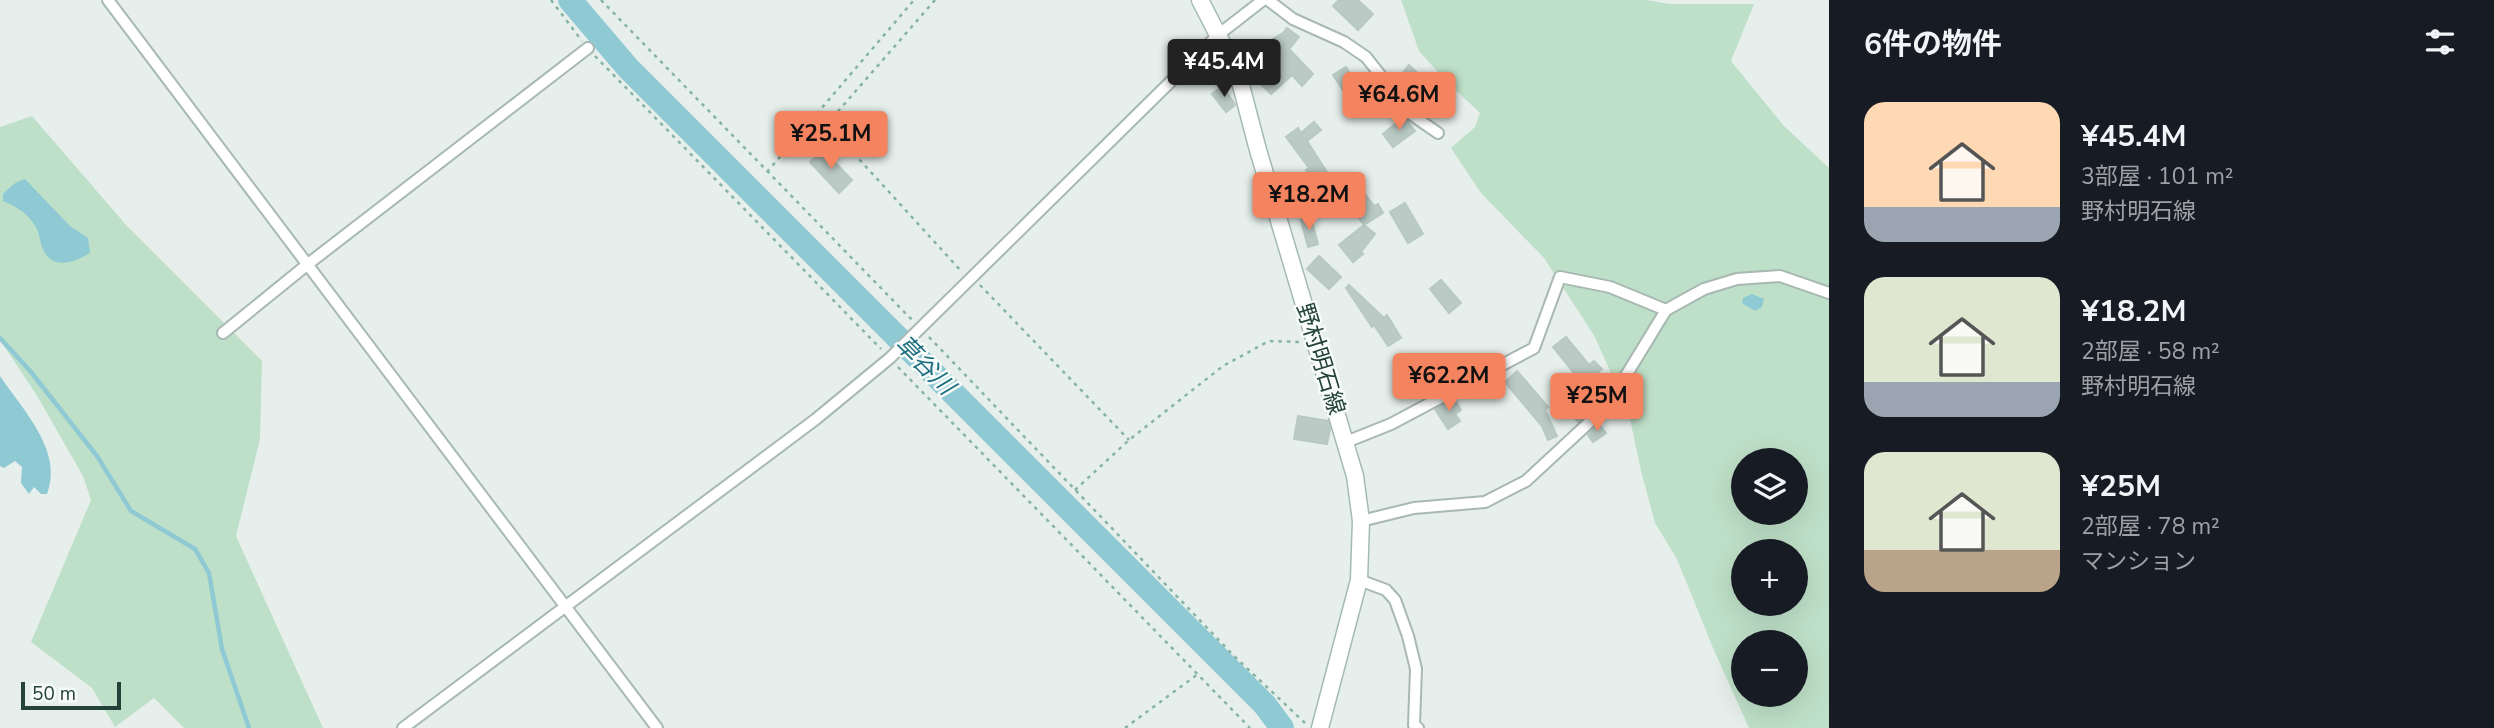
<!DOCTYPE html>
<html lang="ja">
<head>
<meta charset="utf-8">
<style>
  :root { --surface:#171b24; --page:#242831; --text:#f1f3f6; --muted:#9ea1a6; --accent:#f4845f }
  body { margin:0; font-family:"Nunito Sans","Noto Sans JP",sans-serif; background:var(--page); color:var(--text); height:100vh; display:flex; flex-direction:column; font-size:26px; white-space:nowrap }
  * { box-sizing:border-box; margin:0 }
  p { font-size:23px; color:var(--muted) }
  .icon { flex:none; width:38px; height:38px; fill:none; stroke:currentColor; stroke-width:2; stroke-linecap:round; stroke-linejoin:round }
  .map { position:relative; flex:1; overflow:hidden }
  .details { display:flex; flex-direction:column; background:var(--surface); width:665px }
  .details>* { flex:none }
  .controls { position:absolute; left:1731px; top:448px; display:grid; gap:14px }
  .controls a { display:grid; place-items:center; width:77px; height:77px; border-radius:50%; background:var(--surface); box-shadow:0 7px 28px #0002; font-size:35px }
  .scale { position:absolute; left:21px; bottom:18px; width:100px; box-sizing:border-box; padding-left:7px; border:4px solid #24423a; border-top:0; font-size:19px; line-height:24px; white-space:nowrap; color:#24423a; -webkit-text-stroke:5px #f7fbf9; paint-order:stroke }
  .price { position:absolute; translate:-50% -60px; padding:0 16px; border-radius:7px; background:var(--accent); color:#111; font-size:23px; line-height:46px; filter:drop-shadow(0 2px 4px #0008) }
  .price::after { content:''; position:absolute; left:50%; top:42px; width:21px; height:16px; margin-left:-10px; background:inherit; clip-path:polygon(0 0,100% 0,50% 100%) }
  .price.current { background:#222; color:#fff }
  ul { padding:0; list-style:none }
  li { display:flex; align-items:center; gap:21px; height:175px; padding:0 35px }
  li span { display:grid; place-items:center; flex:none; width:196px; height:140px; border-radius:21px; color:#555 }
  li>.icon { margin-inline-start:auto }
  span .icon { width:84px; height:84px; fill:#fffc; stroke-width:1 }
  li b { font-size:30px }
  h2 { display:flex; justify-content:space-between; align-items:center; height:84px; padding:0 35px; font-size:30px }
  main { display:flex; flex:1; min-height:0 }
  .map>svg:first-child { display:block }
  .green { fill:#bfe0c8; fill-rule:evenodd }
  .water { fill:#8ec9d4 }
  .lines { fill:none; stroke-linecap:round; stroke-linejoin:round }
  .stream { stroke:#8ec9d4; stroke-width:4.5 }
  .river { stroke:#8ec9d4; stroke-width:24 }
  .building { fill:#bbcac4; stroke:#b8c9c2; stroke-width:2 }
  .minor-casing { stroke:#a8b8b2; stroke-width:14 }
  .secondary-casing { stroke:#a4bbb3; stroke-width:19 }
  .path { stroke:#86b3a5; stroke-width:2.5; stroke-dasharray:3.5 5; stroke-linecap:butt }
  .minor { stroke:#fff; stroke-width:10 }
  .secondary { stroke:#fff; stroke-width:16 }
  .labels { text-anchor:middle; stroke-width:5; stroke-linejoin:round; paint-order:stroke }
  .street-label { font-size:23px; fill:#24423a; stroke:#f7fbf9 }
  .water-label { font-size:24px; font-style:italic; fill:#1c6f80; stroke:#f7fbf9 }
</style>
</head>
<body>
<main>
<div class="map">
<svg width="1829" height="728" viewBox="0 0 1829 728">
  <rect width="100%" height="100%" fill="#e6efeb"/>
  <g class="green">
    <path d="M1401,0H1646L1670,4H1754L1731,61L1783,125L1829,168V728H1749L1713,648L1677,559L1655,523L1641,471L1629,414L1595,337L1544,258L1481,193L1451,148L1475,127L1480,113L1445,80L1419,51ZM1743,460H1796V513H1743ZM1743,551H1796V604H1743ZM1743,642H1796V695H1743Z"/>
    <path d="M32,116L127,226L262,361L260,439L236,536L323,728H184L154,698L115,727L92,688L31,642L91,500L83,476L36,394L0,340V127Z"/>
  </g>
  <g class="water">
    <path d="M25,179L70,226L88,238L90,253C75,262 52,271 43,249C39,240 40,232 34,224C26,212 15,206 3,201V194C10,187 16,181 25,179Z"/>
    <path d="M1752,294L1764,299L1762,307L1755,311L1742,303L1743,298Z"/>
    <path d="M0,376C22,409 64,451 47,494H41L34,487L29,494L21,483L22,467L15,461L4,468L0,466Z"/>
  </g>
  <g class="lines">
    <path class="stream" d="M0,338L31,372L97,456L131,511L195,549L209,573L222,649L249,728"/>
    <path class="river" d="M570,0L628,68L1265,705L1282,728"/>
  </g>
  <g class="building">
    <path d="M1339,0H1358L1373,14L1358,30L1333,6Z"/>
    <path d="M1287,28L1299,37L1289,49L1313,74L1302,86L1292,75L1271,94L1259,82L1272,70L1259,47L1283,33Z"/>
    <path d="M1409,65L1430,85L1419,97L1410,89L1413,86L1400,76Z"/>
    <path d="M1346,67L1370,106L1358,113L1333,75Z"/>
    <path d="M1223,86L1235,105L1226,112L1212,94Z"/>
    <path d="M1404,117L1415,131L1393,147L1383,134Z"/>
    <path d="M1314,122L1321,130L1307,141L1334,183L1319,192L1306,170L1309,168L1286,137L1298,128L1301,133Z"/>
    <path d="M823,150L852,180L839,193L810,162Z"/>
    <path d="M1358,185L1374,206L1378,204L1383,213L1364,225L1342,197Z"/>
    <path d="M1405,203L1423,234L1408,243L1390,212Z"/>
    <path d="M1311,218L1318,244L1308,247L1301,220Z"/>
    <path d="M1364,225L1375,234L1361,252L1363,254L1353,262L1339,245Z"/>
    <path d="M1319,256L1341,277L1329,289L1307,269Z"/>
    <path d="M1441,280L1461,303L1449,313L1430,289Z"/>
    <path d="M1349,285L1384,318L1387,315L1401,338L1388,346L1374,325L1372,327L1346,288Z"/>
    <path d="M1566,337L1589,365L1594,361L1602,369L1577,390L1591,410L1578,422L1555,389L1574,373L1553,347Z"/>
    <path d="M1517,371L1548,407L1545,410L1557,436L1548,440L1542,426L1505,382Z"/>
    <path d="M1454,399L1461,410L1455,414L1460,421L1448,429L1435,409Z"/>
    <path d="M1298,416L1328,421L1330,429L1327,444L1294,439Z"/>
    <path d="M1599,424L1606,433L1593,442L1588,435Z"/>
  </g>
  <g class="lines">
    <g class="minor-casing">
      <g id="minor">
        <path d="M108,0L657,728"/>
        <path d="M1268,0L1293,19L1344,42L1366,57L1412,115L1438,133"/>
        <path d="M223,333L308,264L588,48"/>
        <path d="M1346,442L1391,424L1534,348L1560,277L1610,287L1666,310L1704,289L1737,279L1780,276L1829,293"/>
        <path d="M1361,521L1414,508L1485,502L1526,481L1608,405L1666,310"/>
        <path d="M1359,580L1386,590L1395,600L1408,636L1416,669L1414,725L1418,728"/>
        <path d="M403,728L816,419L890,358L1218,35L1263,0"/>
      </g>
    </g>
    <g class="secondary-casing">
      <path id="secondary" d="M1200,0L1238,74L1258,150L1355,476L1361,521L1359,580L1320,728"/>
    </g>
    <g class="path">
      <path d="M551,0L582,41"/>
      <path d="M601,0L912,320"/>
      <path d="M935,0L827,124L962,272"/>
      <path d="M595,56L881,349"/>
      <path d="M767,172L914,0"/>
      <path d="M980,285L1129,440"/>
      <path d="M929,337L1234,656L1305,723"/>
      <path d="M898,367L1250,728"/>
      <path d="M1075,490L1129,440L1223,366L1269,341L1299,342"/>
      <path d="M1125,728L1198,674"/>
    </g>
    <use href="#minor" class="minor"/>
    <use href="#secondary" class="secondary"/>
  </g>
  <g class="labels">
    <g class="street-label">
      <text transform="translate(1321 359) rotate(73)" y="8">野村明石線</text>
    </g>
    <g class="water-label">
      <text transform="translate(925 365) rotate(45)" y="8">草谷川</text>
    </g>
  </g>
</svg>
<div class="controls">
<a><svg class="icon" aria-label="layers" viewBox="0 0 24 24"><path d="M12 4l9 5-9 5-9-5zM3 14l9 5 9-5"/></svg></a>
<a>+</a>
<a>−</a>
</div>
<div class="scale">50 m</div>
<b class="price current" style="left:1224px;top:99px">¥45.4M</b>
<b class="price" style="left:1399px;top:132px">¥64.6M</b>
<b class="price" style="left:831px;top:171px">¥25.1M</b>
<b class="price" style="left:1309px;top:232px">¥18.2M</b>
<b class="price" style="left:1449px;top:413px">¥62.2M</b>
<b class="price" style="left:1597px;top:433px">¥25M</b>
</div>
<section class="details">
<h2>6件の物件<svg class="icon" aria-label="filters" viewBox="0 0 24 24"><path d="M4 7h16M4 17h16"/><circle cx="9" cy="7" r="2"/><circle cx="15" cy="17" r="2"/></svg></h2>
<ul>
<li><span style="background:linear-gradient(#ffd9b3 75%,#9aa5b1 0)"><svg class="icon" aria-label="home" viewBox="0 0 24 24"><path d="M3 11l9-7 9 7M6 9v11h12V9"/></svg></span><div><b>¥45.4M</b><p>3部屋 · 101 m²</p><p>野村明石線</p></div></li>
<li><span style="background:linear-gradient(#dfe7d0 75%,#9aa5b1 0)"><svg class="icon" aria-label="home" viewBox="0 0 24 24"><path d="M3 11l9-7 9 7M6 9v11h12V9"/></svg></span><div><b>¥18.2M</b><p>2部屋 · 58 m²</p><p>野村明石線</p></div></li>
<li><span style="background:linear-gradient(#dfe7d0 70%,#b9a48a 0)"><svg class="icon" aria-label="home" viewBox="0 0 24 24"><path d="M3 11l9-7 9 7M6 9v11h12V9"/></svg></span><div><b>¥25M</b><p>2部屋 · 78 m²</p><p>マンション</p></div></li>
</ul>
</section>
</main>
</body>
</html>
